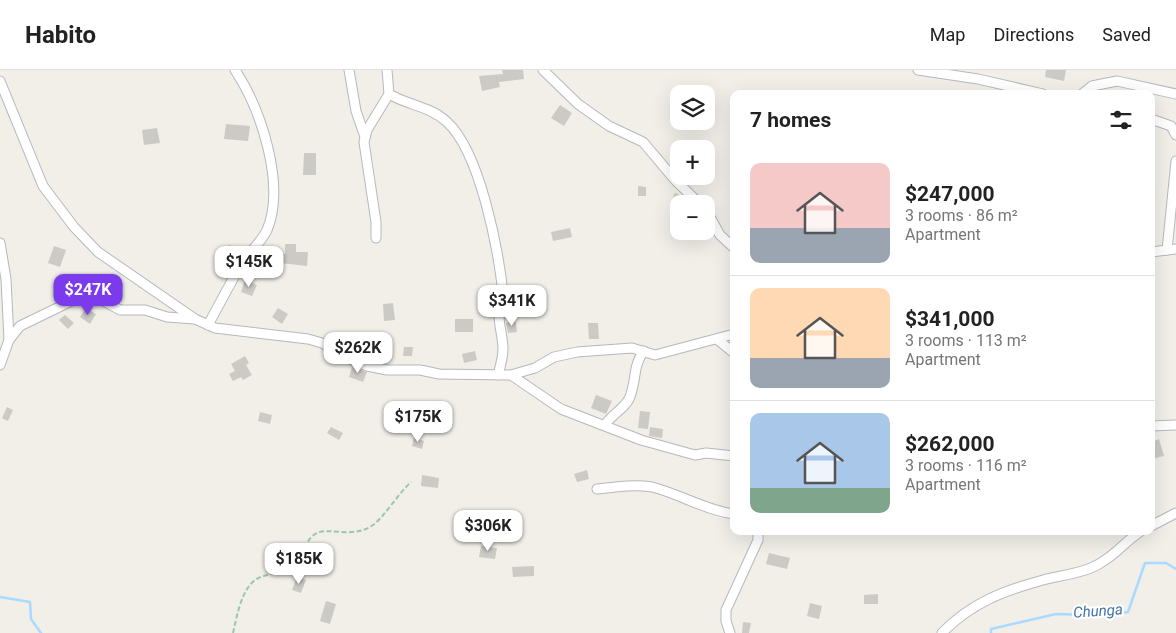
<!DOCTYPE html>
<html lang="en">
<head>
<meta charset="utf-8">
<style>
  :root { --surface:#fff; --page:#f6f6f6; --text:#222; --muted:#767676; --line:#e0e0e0; --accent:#7c3aed }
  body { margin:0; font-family:Roboto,sans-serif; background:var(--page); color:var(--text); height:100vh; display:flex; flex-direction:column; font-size:19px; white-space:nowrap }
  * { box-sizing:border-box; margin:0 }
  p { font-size:16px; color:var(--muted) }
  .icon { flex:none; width:28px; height:28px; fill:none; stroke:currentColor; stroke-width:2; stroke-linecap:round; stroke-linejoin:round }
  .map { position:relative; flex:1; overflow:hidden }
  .panel { position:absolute; left:730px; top:20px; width:425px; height:445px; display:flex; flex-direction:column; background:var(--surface); border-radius:10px; box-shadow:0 5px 20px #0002 }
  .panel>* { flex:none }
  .buttons { position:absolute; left:670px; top:15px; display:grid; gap:10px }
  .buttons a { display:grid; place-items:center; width:45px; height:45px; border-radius:10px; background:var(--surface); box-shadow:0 5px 20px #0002; font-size:25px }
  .price { position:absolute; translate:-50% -42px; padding:0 11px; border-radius:10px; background:#fff; color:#222; font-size:16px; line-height:32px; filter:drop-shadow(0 1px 2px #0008) }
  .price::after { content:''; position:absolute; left:50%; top:30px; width:15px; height:11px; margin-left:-8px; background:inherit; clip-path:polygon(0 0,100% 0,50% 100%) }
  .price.current { background:var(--accent); color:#fff }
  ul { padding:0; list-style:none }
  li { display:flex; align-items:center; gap:15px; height:125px; padding:0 20px }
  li+li { border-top:1px solid var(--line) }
  li span { display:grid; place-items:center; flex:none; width:140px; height:100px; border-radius:10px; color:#555 }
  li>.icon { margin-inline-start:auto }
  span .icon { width:60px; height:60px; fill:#fffc; stroke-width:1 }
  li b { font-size:21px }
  h2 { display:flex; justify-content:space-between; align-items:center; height:60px; padding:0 20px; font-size:21px }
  header { display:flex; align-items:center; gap:30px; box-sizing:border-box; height:70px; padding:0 25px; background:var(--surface); border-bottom:1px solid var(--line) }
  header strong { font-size:24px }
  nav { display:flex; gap:28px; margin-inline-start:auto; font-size:18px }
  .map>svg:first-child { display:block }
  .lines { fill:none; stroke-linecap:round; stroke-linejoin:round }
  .stream { stroke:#aadaff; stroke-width:2.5 }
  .building { fill:#cccac5 }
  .street-casing { stroke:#b5b8bc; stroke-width:11 }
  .path { stroke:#9cc7a9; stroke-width:2; stroke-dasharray:5 2.5; stroke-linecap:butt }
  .street { stroke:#fff; stroke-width:9 }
  .labels { text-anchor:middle; stroke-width:4.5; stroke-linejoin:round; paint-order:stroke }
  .water-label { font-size:15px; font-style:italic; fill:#4174aa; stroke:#fff }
</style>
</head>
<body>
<header>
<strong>Habito</strong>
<nav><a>Map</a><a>Directions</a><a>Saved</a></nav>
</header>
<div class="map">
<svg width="1176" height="563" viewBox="0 0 1176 563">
  <rect width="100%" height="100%" fill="#f1efe8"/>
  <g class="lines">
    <g class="stream">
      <path d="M0,527L30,532L31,549L41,563"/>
      <path d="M991,563V559L1056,544L1092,545L1128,542L1145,493H1166L1176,499"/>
    </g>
  </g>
  <g class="building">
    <path d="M502,0H523L524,9L499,12L500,17L482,21L479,6L503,4Z"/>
    <path d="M1046,0H1066L1064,11L1045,7Z"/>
    <path d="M560,35L572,43L564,56L551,48Z"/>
    <path d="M226,54L250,56L248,71L224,69Z"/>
    <path d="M157,58L160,73L144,75L142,60Z"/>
    <path d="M304,83H316V105H303Z"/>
    <path d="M638,116L646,117V126H638Z"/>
    <path d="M675,123L684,127L682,133L672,130Z"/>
    <path d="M570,158L572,167L553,171L551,162Z"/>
    <path d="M285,174H296V182H308L307,196L280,193L281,184H285Z"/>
    <path d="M229,175L240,180L230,201L219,197Z"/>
    <path d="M54,176L66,180L60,197L48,193Z"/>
    <path d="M245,210L257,215L252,226L241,222Z"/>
    <path d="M393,233L395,250L384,251L383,234Z"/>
    <path d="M86,238L96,244L90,254L80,247Z"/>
    <path d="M278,238L288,244L282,254L272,247Z"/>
    <path d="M65,245L74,253L68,259L59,250Z"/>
    <rect x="455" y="249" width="18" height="13"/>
    <path d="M516,252L517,262L508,263L506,253Z"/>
    <path d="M588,253H598L599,269H589Z"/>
    <path d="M404,277H413L412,286H403Z"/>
    <path d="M475,281L477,290L464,293L462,284Z"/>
    <path d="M245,286L249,293L246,295L252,305L243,310L241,307L233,311L229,304L235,301L231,294Z"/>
    <path d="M352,297L367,302L363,312L349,307Z"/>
    <path d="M596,325L612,331L606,344L591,338Z"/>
    <path d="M7,337L13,340L8,351L2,348Z"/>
    <path d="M640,341L650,342L648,359L638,358Z"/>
    <path d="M260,342L272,345L270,354L258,351Z"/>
    <path d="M331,357L343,363L339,370L327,363Z"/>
    <path d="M650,357L663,359L662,368L649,366Z"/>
    <path d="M414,368L424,371L422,379L412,376Z"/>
    <path d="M1159,369L1164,386L1151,389V380H1153L1151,372Z"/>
    <path d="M587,400L589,409L577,412L574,404Z"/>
    <path d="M422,405L439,408L438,418L421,416Z"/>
    <path d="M481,476L497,478L495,489L479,487Z"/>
    <path d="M769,483L790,488L787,499L766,494Z"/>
    <path d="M534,496V506L513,507L512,497Z"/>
    <path d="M297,507L306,510L301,523L292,520Z"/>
    <path d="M878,524V534H864V525Z"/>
    <path d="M326,531L336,534L330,554L320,551Z"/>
    <path d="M810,533L822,536L819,549L807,546Z"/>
    <path d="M743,552L751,553L749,563H742Z"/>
  </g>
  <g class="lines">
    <g class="street-casing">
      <g id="street">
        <path d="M349,0L356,41L365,67"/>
        <path d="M543,0L578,34L609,56L643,72L676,111L700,134"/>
        <path d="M918,0L978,9L1043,24"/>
        <path d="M0,11L43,116L74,157L98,182L195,249"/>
        <path d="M389,24C407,35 430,36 447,52C480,82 498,178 503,223C503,231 499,237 499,245C499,256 503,268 503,279C503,288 500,297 498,305"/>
        <path d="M1082,24L1092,16L1117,11L1176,24"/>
        <path d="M1151,49L1171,56L1176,65"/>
        <path d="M706,140L720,165L734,178"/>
        <path d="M376,168V152L364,72L367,60L389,24L387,0"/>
        <path d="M0,173L6,209L9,270"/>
        <path d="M1167,180L1176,91"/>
        <path d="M1151,182L1176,179"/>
        <path d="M208,255C219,235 230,214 241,194C248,183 261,173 267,160C286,115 261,39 235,0"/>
        <path d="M718,270L734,283"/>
        <path d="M0,295L9,270L20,256L86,224L93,225L120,240H145L167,247L195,249L215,258L308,269L322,273L347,288L367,296L387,300H420L439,304L511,305L535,298L554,287L577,282L632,278L655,285L734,264"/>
        <path d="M511,305L561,339L641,370L695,385L706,383L734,386"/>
        <path d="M605,355C611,345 623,340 629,329C637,312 632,296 644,281"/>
        <path d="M1151,356L1176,355"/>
        <path d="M597,419C615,417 634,414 652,417C680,424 705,440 734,444"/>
        <path d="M1151,456L1176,443"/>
        <path d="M730,563L726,551V540L758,470V461"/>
        <path d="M942,563C971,533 1003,521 1043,510C1059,506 1076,504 1091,498C1112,489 1123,473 1141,461"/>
      </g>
    </g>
    <path class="path" d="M233,563C237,546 242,513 261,507C271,503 284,502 293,495C305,486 304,469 317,463C329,457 354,469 373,455C384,447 398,424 411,412"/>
    <use href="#street" class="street"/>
  </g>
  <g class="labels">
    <g class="water-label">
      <text transform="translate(1098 541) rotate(-4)" y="5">Chunga</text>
    </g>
  </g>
</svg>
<div class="buttons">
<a><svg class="icon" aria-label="layers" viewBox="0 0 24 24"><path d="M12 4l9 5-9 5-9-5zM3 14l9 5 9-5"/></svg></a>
<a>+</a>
<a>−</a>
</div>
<b class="price" style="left:249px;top:218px">$145K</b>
<b class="price current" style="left:88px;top:246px">$247K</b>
<b class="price" style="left:512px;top:257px">$341K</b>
<b class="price" style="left:358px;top:304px">$262K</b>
<b class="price" style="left:418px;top:373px">$175K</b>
<b class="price" style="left:488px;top:482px">$306K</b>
<b class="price" style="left:299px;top:515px">$185K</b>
<section class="panel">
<h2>7 homes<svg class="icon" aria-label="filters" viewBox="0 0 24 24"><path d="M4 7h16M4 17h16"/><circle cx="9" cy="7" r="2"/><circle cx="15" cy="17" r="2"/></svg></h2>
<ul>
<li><span style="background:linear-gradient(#f6c9c9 65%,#9aa5b1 0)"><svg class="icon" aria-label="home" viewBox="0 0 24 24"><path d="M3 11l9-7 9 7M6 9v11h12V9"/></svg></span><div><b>$247,000</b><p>3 rooms · 86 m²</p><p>Apartment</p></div></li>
<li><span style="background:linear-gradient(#ffd9b3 70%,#9aa5b1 0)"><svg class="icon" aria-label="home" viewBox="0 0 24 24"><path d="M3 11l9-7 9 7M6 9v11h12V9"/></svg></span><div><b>$341,000</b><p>3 rooms · 113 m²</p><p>Apartment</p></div></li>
<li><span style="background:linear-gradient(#a9c7e8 75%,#7fa58c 0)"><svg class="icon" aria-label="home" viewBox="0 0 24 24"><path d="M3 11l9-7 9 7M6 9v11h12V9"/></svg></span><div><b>$262,000</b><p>3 rooms · 116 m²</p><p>Apartment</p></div></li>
</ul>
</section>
</div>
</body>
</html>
